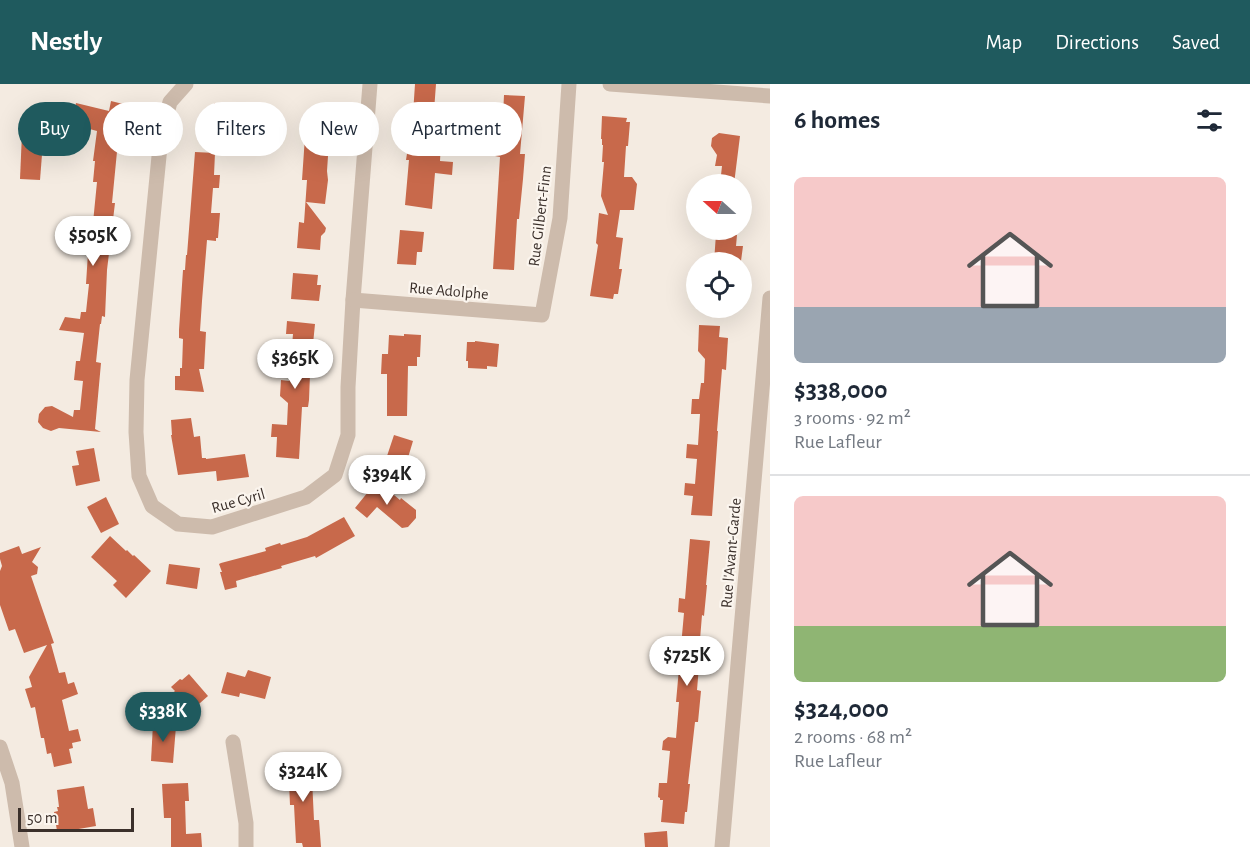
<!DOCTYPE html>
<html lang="en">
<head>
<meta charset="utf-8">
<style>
  :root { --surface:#fff; --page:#f6f6f7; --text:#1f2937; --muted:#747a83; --line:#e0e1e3; --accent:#1f5a5e }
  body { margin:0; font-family:"Alegreya Sans",sans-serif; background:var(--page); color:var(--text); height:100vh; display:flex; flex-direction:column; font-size:22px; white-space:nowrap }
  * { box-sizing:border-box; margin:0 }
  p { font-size:20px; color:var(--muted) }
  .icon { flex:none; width:33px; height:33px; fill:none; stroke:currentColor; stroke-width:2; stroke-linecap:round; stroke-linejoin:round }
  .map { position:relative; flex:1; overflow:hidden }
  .details { display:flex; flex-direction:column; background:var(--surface); width:480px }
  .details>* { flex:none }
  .banner { position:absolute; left:18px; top:18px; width:570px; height:54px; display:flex; gap:12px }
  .needle { width:39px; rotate:291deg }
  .controls { position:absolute; left:686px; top:90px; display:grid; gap:12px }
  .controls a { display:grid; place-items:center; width:66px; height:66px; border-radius:50%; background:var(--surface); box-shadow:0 6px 24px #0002; font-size:30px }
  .scale { position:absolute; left:18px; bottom:15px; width:116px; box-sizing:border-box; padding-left:6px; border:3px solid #3b302b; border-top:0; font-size:16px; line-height:21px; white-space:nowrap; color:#3b302b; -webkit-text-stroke:4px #fbf5ee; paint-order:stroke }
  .price { position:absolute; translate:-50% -51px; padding:0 14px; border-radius:21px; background:#fff; color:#222; font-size:20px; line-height:39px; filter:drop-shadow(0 2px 3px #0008) }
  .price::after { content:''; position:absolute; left:50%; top:36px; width:18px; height:14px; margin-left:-9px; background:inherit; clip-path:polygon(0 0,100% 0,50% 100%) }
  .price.active { background:var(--accent); color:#fff }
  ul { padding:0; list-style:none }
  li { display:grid; align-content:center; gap:12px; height:318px; padding:0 24px }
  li+li { border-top:2px solid var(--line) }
  li span { display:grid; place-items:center; height:186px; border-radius:9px; color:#555 }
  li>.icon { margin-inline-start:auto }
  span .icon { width:108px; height:108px; fill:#fffc; stroke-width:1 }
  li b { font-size:26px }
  h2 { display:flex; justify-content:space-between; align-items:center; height:72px; padding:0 24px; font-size:26px }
  .pill { padding:0 21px; border-radius:27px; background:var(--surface); box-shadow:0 6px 24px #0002; font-size:21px; line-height:54px }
  .pill.active { background:var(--accent); color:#fff }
  header { display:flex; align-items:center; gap:36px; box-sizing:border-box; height:84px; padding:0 30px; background:var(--accent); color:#fff }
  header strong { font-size:28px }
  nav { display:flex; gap:33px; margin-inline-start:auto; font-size:21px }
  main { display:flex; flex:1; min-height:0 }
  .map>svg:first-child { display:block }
  .building { fill:#c8694b }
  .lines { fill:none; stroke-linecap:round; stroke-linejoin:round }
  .minor { stroke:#cdbbac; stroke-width:15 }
  .labels { text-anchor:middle; stroke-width:4.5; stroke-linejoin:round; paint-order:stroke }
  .street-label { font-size:16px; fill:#3b302b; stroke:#fbf5ee }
</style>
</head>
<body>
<header>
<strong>Nestly</strong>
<nav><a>Map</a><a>Directions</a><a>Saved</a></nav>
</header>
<main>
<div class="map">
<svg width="770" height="763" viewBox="0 0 770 763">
  <rect width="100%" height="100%" fill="#f4ebe1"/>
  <g class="building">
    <path d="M415,0H436L434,27H430L427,57L441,58L440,77L453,78L452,91L435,89L432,125L405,121L409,76H406L408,63H406L408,45H412Z"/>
    <path d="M504,11L525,12L520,70H525L523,95L519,135H517L514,186L493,185L500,73L495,72L498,32H503Z"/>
    <path d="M111,17L127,21L121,48L119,47L112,119H115L107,186L105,233L102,232L101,240H100L96,278L101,279L95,345L101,348L59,344L51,347L43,344L38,338L39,330L45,323L52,322L73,333L74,326H80L83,297L74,296L76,277H80L84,249L59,246L65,233L80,235L81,228H86L89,200H86L88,169H90L97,98H93L95,77H93L97,47L71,40L76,19L109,27Z"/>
    <path d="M214,19L245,23L244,41L213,39Z"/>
    <path d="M318,29L334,30L333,43H331L329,57L327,87L328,96L325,120L306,118L326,144L325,148L321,152L320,166L297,164L299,138L304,139L307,96H302L306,38L317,39Z"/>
    <path d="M602,32L627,34L626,38H630L628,62H626L624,93H632L637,100L634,126H620L616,153L623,154L619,185H622L618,210H614L613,215L590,212L598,161L596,159L599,129L608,131L601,112L604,78H602L603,61H602V55H601Z"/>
    <path d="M27,45H44L40,96L20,95L22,49Z"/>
    <path d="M719,49L740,52L734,100H720L722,82H715L717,71L711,62L712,54Z"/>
    <path d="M195,68L215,69L214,91H220L219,104H213L211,129H220L218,154H216V157L207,156L202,217L200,247L206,248L204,285H199L204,308L175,306V292H180V284H182L183,255L179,254V246L183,186H185L186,171H187Z"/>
    <path d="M400,146L424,148L422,168H417L416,181L397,180Z"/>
    <path d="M716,150L737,151L736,162H743L741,177H735V178H714Z"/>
    <path d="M293,189L318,191L317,201H321L319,217L291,215Z"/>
    <path d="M287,237L315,240L310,290L309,316L308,323H302L299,375L276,373L277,353H271L272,340L287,341L288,319L280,312L281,296L289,297L293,250H286Z"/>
    <path d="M699,241L720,242L719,253L728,254L726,286L722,285L717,347H718L712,432L691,431L693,412L684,411L685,399L695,400L697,375L686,374L687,360L698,361L700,330H691L692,315H699L701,299H704L705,275L698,267Z"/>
    <path d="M404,250L421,251L420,273H417V282H408L407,332H387V290H381L382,270H388L389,251L404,252Z"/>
    <path d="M475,257L499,260L497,283L487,282V285L468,284V277H466L467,258H475Z"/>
    <path d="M191,334L194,353L200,352L202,374H206V375L245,370L249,393L217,397L216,387L178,391L171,351H172L171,336Z"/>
    <path d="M394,351L413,357L404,387L384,381Z"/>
    <path d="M94,364L100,397L76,402L72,382L79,381L76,367Z"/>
    <path d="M377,397L400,416L401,414L416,426V434L408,443L402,444L377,423L367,434L355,424Z"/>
    <path d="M106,413L119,440L101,449L87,423Z"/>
    <path d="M344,433L355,452L316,474L315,472L281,482L282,484L236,497L237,503L225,506L220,488H222L219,480L221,479L266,467L265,464L280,459L281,461L307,453Z"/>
    <path d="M110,452L126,467L127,466L133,472L134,471L151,487L126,514L113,501L117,497L91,473Z"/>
    <path d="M690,455L710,457L706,501H707L704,532L702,531L699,568L705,569L704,582H699L697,606L701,607L698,638H695L688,700H690L687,728H685L684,740L661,738L663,716H660V714L658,713L659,699H667L670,667L662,666L663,657L668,653L676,654L679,618H676L684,529L678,528L679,514L685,515Z"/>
    <path d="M19,462L22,470L41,463L32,478L38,483L37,490L31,492L54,559L51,560L59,589L65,588L68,600L74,598L78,610L62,616L69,647L78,645L81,657L72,659L73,664L69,665L72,679L54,683L51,669L47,670L44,654H41L35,623L31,624L25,605L32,603L29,593L47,561L24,569L15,545L9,547L0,521V487L2,482L0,475V469Z"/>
    <path d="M169,480L200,484L197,505L166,500Z"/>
    <path d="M248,586L271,593L265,615L240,609L239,613L221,609L227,588L245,593Z"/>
    <path d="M189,590L208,612L183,634L166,615L175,607L171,603L180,595L182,596Z"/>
    <path d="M153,640L176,642L173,679L151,677Z"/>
    <path d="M311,674L314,736H319L321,763H303L302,759H296L294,721H290L288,675Z"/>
    <path d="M188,699L189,717H185L186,750L201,749L202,763H171V734H164L162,700Z"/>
    <path d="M84,702L88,725L93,724L96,742L61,748L60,746L57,747L54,728L58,727L57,723H59L57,706Z"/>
    <path d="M667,747L668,763H645L644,749Z"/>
  </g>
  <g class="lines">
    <g class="minor">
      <path d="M186,0L170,18L161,52L137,296L136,348L139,392L152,422L178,440L212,443L306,413L335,391L348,351V303L353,216L370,0"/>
      <path d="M610,0L770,12"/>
      <path d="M353,216L542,231L560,134L569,0"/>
      <path d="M233,658L246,739V763"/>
      <path d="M0,663L12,699L22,763"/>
      <path d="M722,763L770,214"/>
    </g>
  </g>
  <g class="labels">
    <g class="street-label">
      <text transform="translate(539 132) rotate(-83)" y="6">Rue Gilbert-Finn</text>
      <text transform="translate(449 206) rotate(5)" y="6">Rue Adolphe</text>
      <text transform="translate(238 416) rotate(-16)" y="6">Rue Cyril</text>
      <text transform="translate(730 469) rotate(-85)" y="6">Rue l'Avant-Garde</text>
    </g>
  </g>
</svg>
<div class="controls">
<a><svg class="needle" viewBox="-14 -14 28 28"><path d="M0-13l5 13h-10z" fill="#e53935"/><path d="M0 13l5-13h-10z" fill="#747a83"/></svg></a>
<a><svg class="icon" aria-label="locate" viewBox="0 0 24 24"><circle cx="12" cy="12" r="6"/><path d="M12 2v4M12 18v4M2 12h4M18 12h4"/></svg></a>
</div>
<div class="scale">50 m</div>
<b class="price" style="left:93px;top:183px">$505K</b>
<b class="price" style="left:295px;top:306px">$365K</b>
<b class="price" style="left:387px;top:422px">$394K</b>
<b class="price" style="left:687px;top:603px">$725K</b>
<b class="price active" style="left:163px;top:659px">$338K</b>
<b class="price" style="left:303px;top:719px">$324K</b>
<div class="banner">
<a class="pill active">Buy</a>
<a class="pill">Rent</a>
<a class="pill">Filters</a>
<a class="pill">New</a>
<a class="pill">Apartment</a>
</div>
</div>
<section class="details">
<h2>6 homes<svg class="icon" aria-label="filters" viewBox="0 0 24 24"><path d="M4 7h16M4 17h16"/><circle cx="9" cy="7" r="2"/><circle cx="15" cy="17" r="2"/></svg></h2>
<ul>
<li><span style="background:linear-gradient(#f6c9c9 70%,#9aa5b1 0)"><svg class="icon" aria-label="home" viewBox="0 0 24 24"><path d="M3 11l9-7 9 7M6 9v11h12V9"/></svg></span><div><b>$338,000</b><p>3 rooms · 92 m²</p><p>Rue Lafleur</p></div></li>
<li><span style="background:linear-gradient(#f6c9c9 70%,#8fb573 0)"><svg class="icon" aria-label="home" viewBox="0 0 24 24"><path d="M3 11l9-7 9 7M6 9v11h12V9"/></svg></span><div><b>$324,000</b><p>2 rooms · 68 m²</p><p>Rue Lafleur</p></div></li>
</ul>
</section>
</main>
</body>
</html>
